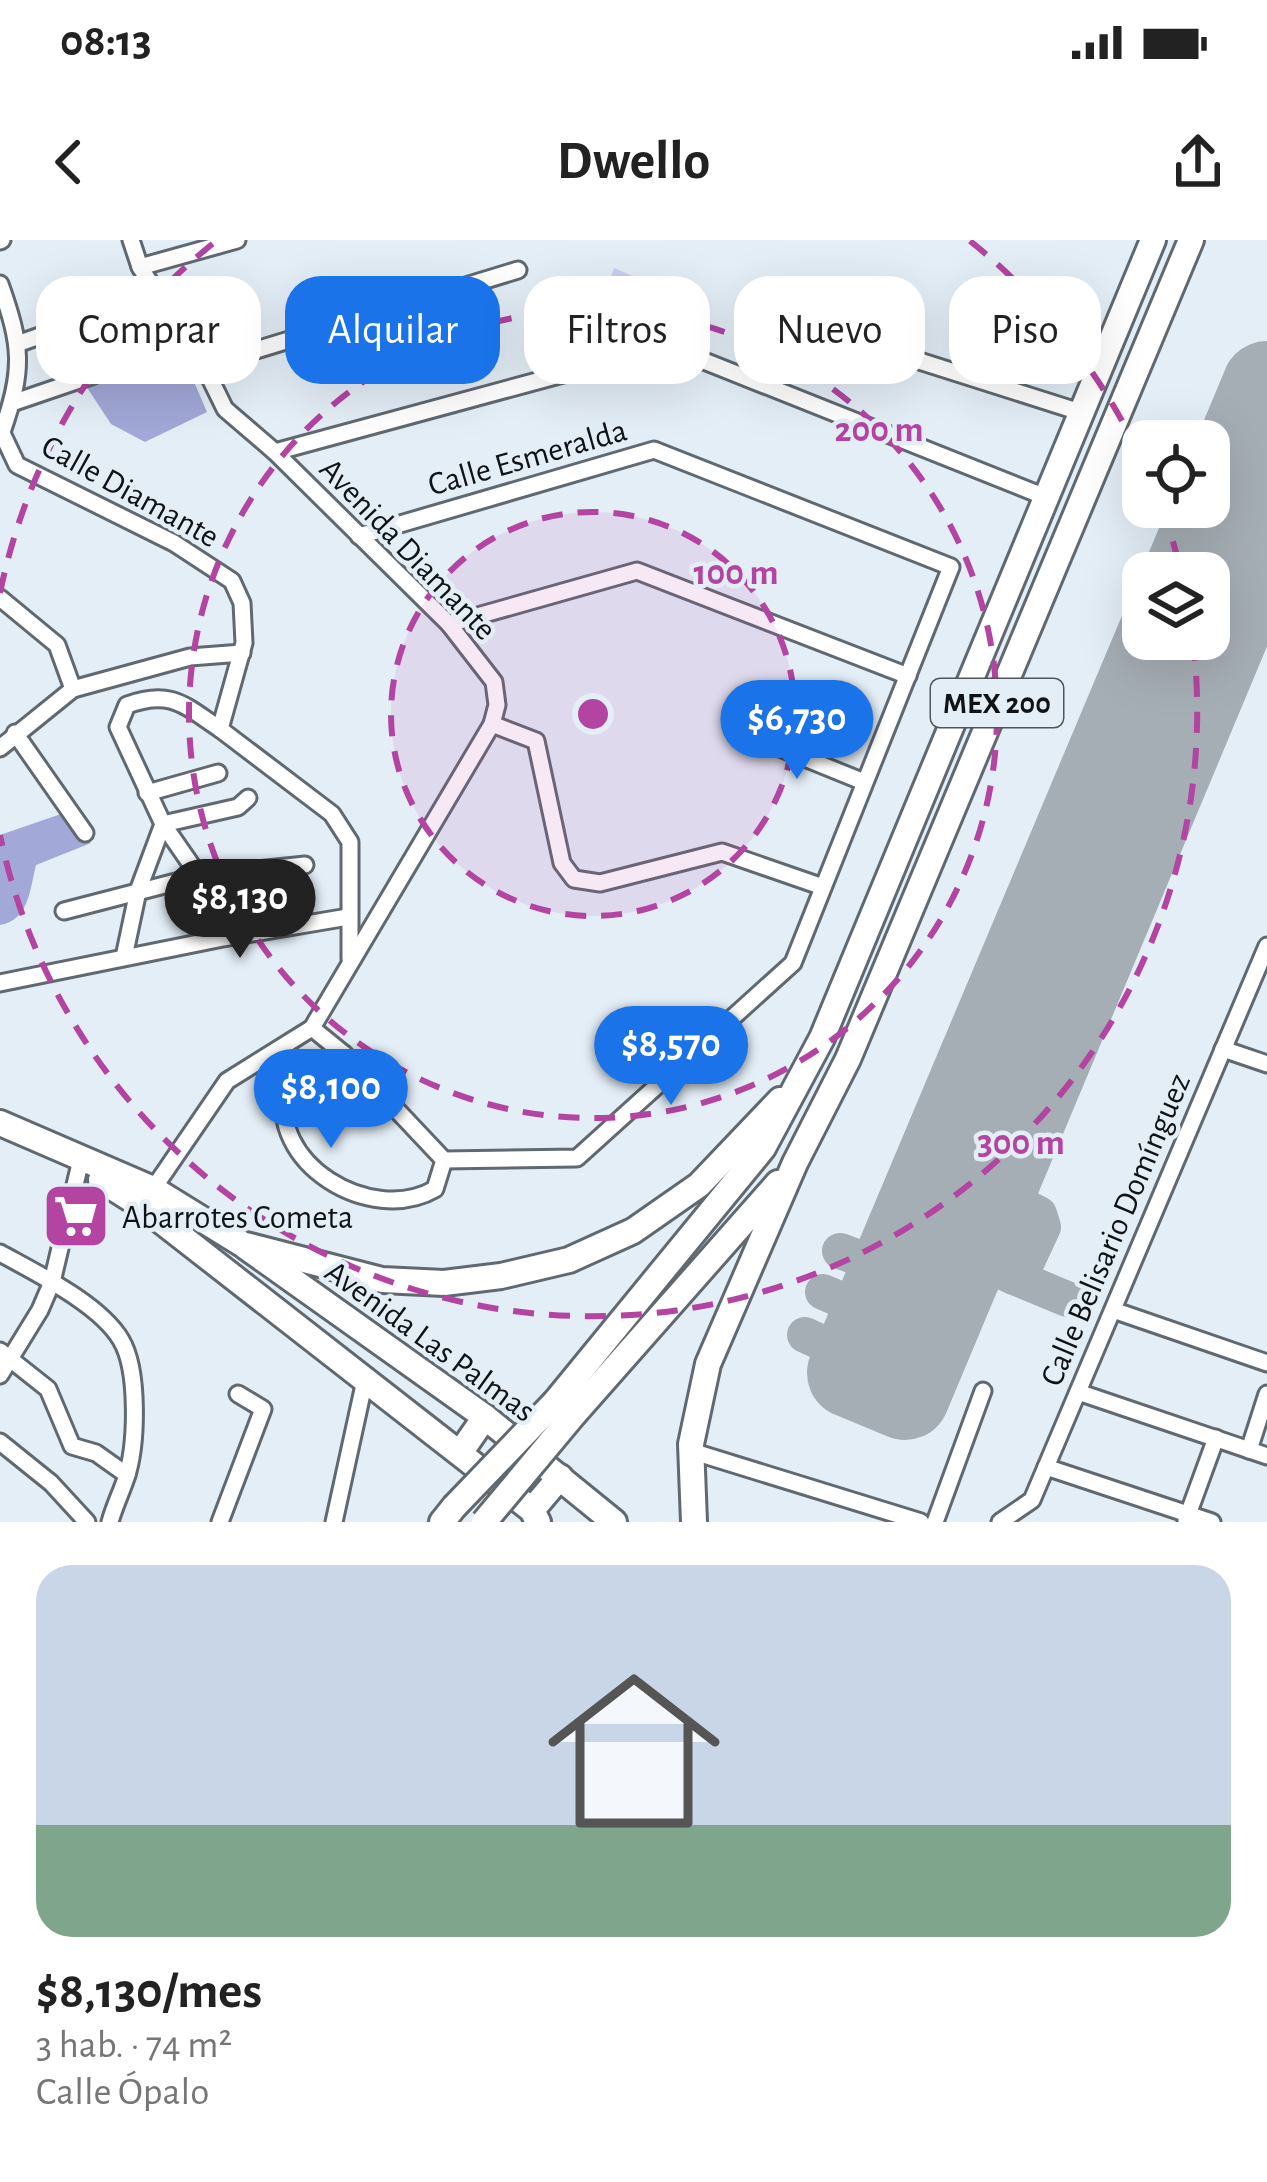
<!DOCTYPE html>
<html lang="es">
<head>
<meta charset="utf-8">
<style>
  :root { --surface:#fff; --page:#f2f2f2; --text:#222; --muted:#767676; --accent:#1a73e8 }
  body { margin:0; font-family:"Alegreya Sans",sans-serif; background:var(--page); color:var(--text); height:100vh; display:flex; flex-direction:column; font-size:45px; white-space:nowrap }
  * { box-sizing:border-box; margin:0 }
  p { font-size:39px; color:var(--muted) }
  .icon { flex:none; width:66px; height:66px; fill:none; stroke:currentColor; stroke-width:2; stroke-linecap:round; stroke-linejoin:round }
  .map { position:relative; height:1282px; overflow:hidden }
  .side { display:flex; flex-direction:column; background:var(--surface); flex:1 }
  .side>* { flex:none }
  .hud { position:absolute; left:36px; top:36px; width:1197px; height:108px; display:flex; gap:24px }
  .controls { position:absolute; left:1122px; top:180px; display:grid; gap:24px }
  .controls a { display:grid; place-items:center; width:108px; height:108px; border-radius:24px; background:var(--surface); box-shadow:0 12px 48px #0002; font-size:60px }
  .price { position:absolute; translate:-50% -102px; padding:0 27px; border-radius:42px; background:var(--accent); color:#fff; font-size:39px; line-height:78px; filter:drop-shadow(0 3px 6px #0008) }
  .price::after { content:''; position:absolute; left:50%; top:72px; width:36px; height:27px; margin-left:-18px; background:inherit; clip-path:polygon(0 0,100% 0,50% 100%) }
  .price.active { background:#222; color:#fff }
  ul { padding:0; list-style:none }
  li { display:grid; align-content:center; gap:24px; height:636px; padding:0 36px }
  li span { display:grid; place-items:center; height:372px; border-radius:36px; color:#555 }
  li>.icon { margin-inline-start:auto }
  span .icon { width:216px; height:216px; fill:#fffc; stroke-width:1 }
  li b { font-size:51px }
  .pill { padding:0 42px; border-radius:36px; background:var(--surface); box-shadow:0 12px 48px #0002; font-size:42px; line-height:108px }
  .pill.active { background:var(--accent); color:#fff }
  .status { display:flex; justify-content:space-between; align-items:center; height:84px; padding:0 60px; background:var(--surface); direction:ltr }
  .status svg { height:33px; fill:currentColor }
  header { display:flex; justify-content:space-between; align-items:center; height:156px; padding:0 36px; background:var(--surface); font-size:54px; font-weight:600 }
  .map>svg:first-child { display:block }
  .green { fill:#cacff0 }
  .forest { fill:#a2a8d7 }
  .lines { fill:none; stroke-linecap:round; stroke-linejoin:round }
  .taxiway { stroke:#a6aeb5; stroke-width:36 }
  .runway { stroke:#a6aeb5; stroke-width:90 }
  .minor-casing { stroke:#606970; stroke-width:21 }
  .primary-casing { stroke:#606970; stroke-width:30 }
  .trunk-casing { stroke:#606970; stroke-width:30 }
  .minor { stroke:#fff; stroke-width:15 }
  .primary { stroke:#fff; stroke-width:24 }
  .trunk { stroke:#fff; stroke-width:24 }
  .trunk-bridge-casing { stroke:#606970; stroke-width:30; stroke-linecap:butt }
  .trunk-bridge { stroke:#fff; stroke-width:24 }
  .ring { fill:none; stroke:#b344a2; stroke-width:6; stroke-dasharray:21 15 }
  .labels { text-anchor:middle; stroke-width:9; stroke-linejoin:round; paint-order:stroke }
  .shield { fill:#e4eef7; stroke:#50555a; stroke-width:3 }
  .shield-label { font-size:30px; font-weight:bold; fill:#101316 }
  .street-label { font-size:33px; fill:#101316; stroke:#e4eef7 }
  .poi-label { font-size:33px; fill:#101316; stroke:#e4eef7; text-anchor:start }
  .centre { fill:#b344a2; stroke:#e4eef7; stroke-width:6 }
  .ring-label { font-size:36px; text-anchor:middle; font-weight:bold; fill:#b344a2; stroke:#e4eef7; stroke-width:9; stroke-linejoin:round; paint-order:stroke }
</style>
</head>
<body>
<div class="status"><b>08:13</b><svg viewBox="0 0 49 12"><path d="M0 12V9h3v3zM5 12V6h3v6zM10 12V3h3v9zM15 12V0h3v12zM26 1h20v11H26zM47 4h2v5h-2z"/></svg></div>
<header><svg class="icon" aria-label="back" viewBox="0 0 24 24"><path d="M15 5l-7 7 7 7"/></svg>Dwello<svg class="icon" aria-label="share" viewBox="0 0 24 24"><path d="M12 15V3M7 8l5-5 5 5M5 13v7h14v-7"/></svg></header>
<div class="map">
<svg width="1267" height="1282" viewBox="0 0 1267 1282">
  <rect width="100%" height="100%" fill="#e4eef7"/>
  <path class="green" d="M614,28L672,53L636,139L582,118Z"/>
  <g class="forest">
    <path d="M170,86L207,172L145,202L111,184L86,146L111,132L112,117L128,100L142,107Z"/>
    <path d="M61,574L91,603L36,625C30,649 29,680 0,685V595Z"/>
  </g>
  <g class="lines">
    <g class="taxiway">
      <path d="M945,987L947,1001L959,1014L1067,1059"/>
      <path d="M840,1011L908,1036L923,1028L935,1014"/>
      <path d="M1014,1037L1023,1030L1043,987L1039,974L1023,966"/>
      <path d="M823,1052L877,1075L904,1074L916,1060"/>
      <path d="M805,1095C835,1108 872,1134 898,1103"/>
    </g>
    <g class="runway">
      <path d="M1189,333L1267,146"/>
      <path d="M1161,399L852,1133L905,1155L1267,290"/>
    </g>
    <g class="minor-casing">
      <g id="minor">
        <path d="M131,0L140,27L204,126L225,169L275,212L449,384L494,442L497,465L492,484L312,788L227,841L151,952"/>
        <path d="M0,1L2,0"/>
        <path d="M140,27L237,0"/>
        <path d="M0,44C22,106 24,129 2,192"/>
        <path d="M659,103L1048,258"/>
        <path d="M17,104L88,79"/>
        <path d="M910,118L1083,173"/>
        <path d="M204,126L518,30"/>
        <path d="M12,163L94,135"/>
        <path d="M0,189L17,225L174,303L232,341L242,363L244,403L220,489L332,574L350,602V719"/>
        <path d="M275,212L574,131"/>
        <path d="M0,358L57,405L73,449"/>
        <path d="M449,384L637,331L908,436"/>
        <path d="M492,484L536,501L562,623L574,639L600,643L722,612L823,647"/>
        <path d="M15,493L85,593"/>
        <path d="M748,495L864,542"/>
        <path d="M0,508L73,449L190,417L242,413"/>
        <path d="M147,553L218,533"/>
        <path d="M199,636L163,584L238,567L248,558"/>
        <path d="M64,671L199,636L305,625"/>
        <path d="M124,717L138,651L163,584L118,487L127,465C171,449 184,465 220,489"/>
        <path d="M0,743L223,698L348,677"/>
        <path d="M312,788L344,814L444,920L577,918L793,723L951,327L654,210L359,296"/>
        <path d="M1223,809L1267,824"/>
        <path d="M344,814L287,846C265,923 371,986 435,949L444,920"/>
        <path d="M0,1013C36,1033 100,1064 121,1100C139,1130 137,1205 126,1238C121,1253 114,1267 110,1282"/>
        <path d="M1113,1070L1267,1123"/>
        <path d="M0,1111L48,1149L72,1206L96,1213L127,1235"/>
        <path d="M0,1135L40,1070L52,1042L79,928L85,918"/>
        <path d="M1078,1152L1267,1216"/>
        <path d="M0,1202L51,1243L87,1282"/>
        <path d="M1249,1210L1267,1154"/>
        <path d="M691,1211L921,1282"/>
        <path d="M1046,1227L1212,1282"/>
        <path d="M1186,1280L1216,1198"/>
        <path d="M220,1282L263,1169L238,1154"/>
        <path d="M334,1282L365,1140"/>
        <path d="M935,1282L983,1151"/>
        <path d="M1000,1282L1032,1260L1267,706"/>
      </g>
    </g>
    <g class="primary-casing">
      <path id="primary" d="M246,1007L485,1177L614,1282"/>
    </g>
    <g class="trunk-casing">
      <g id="trunk">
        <path d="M0,883L153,949L242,1004L382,1040L444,1043L501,1036L569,1020L633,991L699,945L780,860"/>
        <path d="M101,940L142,966L532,1270L538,1282"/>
        <path d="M555,1162L763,908L822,798L1153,0"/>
        <path d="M575,1173L778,943"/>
        <path d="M460,1213L485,1177"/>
        <path d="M532,1270L560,1237"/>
        <path d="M442,1282L454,1267"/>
        <path d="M694,1282L691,1204L708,1124L795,923L848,819L1191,0"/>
      </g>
    </g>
    <use href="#minor" class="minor"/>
    <use href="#primary" class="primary"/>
    <use href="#trunk" class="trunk"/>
    <g class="trunk-bridge-casing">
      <g id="trunk-bridge">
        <path d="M454,1267L555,1162"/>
        <path d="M484,1282L575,1173"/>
      </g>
    </g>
    <use href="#trunk-bridge" class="trunk-bridge"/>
  </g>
  <circle cx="593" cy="474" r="202" fill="#b344a2" fill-opacity=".12"/>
  <g class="ring">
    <circle cx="593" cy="474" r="202"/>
    <circle cx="593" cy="474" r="404"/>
    <path d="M0 353A605 605 0 0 1 216 1M970 1A605 605 0 0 1 1141 218M1162 267A605 605 0 0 1 1181 333M1193 400A605 605 0 0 1 0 595"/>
  </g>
  <defs>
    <g id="supermarket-square" transform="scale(3.45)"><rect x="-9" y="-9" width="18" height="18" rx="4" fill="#b344a2" stroke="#e4eef7"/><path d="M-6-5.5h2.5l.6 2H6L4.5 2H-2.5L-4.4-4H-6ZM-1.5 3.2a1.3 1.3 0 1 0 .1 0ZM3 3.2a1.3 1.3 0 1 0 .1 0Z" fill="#fff"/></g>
  </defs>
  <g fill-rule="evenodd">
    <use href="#supermarket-square" x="76" y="976"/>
  </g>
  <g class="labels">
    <rect class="shield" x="931" y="439" width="132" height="48" rx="9"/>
    <g class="shield-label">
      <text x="997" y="473">MEX 200</text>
    </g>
    <g class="street-label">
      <text transform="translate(527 216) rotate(-16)" y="12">Calle Esmeralda</text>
      <text transform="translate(131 250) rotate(29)" y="12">Calle Diamante</text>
      <text transform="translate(409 308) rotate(46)" y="12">Avenida Diamante</text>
      <text transform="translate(1114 989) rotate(-67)" y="12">Calle Belisario Domínguez</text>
      <text transform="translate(431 1100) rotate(36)" y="12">Avenida Las Palmas</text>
    </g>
    <g class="poi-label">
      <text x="122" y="988">Abarrotes Cometa</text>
    </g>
  </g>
  <circle cx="593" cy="474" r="18" class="centre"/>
  <g class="ring-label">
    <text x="879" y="201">200 m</text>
    <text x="736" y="344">100 m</text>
    <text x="1021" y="914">300 m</text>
  </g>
</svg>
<div class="controls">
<a><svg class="icon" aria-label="locate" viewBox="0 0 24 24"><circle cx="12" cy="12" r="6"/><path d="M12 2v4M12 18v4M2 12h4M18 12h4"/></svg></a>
<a><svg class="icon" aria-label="layers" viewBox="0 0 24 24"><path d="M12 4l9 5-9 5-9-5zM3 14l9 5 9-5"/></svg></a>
</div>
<b class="price" style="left:797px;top:542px">$6,730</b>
<b class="price active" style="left:240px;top:721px">$8,130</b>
<b class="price" style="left:671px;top:868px">$8,570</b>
<b class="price" style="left:331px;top:911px">$8,100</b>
<div class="hud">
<a class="pill">Comprar</a>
<a class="pill active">Alquilar</a>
<a class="pill">Filtros</a>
<a class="pill">Nuevo</a>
<a class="pill">Piso</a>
</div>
</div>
<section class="side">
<ul>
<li><span style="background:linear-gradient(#c9d6e8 70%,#7fa58c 0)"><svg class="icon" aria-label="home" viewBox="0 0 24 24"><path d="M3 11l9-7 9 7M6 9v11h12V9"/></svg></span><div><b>$8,130/mes</b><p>3 hab. · 74 m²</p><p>Calle Ópalo</p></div></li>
</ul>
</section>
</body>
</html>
